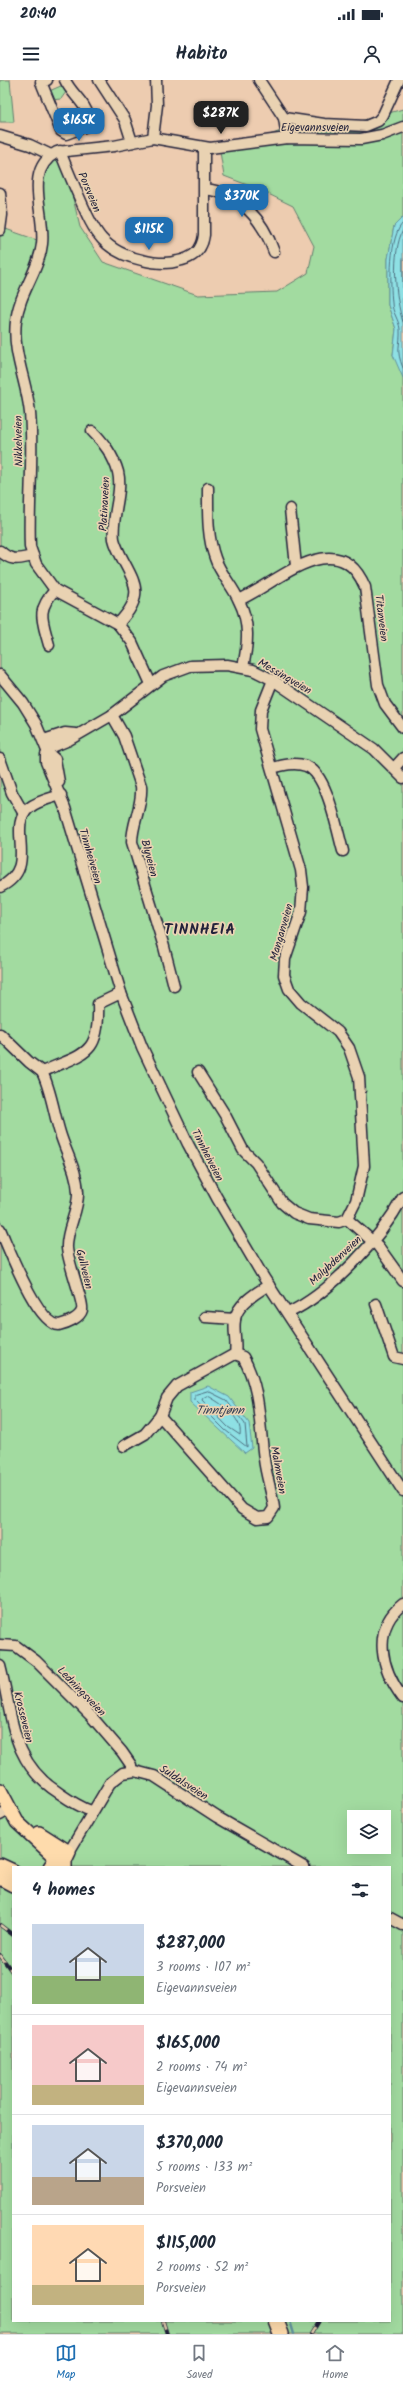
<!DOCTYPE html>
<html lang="en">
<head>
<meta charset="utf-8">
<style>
  :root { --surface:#fff; --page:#f2f2f3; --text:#1f2937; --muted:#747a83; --line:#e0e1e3; --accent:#1f6fb2 }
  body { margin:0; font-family:Kalam,sans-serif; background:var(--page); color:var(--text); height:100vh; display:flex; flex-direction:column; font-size:15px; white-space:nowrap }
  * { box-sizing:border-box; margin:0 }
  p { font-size:13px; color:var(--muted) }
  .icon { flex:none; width:22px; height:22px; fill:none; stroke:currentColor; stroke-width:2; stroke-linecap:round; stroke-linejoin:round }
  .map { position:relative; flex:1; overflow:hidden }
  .panel { position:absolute; left:12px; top:1786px; width:379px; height:456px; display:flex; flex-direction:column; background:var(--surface); border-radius:0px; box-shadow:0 4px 16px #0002 }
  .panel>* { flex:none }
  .fabs { position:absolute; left:347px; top:1730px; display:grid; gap:8px }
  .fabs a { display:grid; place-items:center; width:44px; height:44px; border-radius:0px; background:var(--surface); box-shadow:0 4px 16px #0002; font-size:20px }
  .price { position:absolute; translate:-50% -34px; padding:0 9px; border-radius:8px; background:var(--accent); color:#fff; font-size:13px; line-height:26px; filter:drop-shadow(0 1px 2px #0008) }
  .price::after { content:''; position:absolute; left:50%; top:24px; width:12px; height:9px; margin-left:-6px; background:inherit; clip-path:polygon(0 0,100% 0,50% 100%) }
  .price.on { background:#222; color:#fff }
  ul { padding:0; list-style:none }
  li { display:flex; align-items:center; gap:12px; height:100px; padding:0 20px }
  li+li { border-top:1px solid var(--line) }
  li span { display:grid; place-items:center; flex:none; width:112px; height:80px; border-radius:0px; color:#555 }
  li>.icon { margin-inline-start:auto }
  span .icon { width:48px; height:48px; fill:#fffc; stroke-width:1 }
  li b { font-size:17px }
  h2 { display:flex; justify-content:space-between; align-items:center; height:48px; padding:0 20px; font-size:17px }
  .status { display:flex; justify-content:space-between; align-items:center; height:28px; padding:0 20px; background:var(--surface); direction:ltr }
  .status svg { height:11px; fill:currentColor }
  header { display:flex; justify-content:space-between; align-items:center; height:52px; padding:0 20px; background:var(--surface); font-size:18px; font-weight:700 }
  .tabs { display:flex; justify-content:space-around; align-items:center; height:56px; border-top:1px solid var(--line); background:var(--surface); font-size:11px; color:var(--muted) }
  .tabs a { display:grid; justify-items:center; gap:2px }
  .tabs .on { color:var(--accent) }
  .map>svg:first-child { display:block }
  .green { fill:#a2dba0; stroke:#627e6e; fill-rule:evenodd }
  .water { fill:#8ee0e4; stroke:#6394a0 }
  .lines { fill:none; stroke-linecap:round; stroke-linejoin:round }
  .shore { stroke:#4d6e7f; stroke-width:1 }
  .stream { stroke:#6394a0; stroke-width:2.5 }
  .minor-casing { stroke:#22223b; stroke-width:13 }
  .major-casing { stroke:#22223b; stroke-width:16 }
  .highway-casing { stroke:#22223b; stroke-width:18 }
  .minor { stroke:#e9d2b2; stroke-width:10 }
  .major { stroke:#fedbac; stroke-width:13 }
  .highway { stroke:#fedbac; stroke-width:15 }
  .rail-casing { stroke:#22223b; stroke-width:4 }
  .rail { stroke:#e9d2b2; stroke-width:2.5; stroke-dasharray:8; stroke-linecap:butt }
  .labels { text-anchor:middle; stroke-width:3.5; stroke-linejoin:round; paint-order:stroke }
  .street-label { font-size:11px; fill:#22223b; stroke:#e9d2b2 }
  .water-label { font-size:12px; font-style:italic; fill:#323e54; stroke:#e9d2b2 }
  .district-label { font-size:15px; font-weight:bold; letter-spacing:1px; fill:#22223b; stroke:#e9d2b2 }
</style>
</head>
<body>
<div class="status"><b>20:40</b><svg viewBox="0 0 49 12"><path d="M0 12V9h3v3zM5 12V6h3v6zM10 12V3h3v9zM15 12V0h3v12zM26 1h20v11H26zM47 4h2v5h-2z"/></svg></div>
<header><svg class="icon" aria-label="menu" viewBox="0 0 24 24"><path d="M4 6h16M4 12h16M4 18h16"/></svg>Habito<svg class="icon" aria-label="person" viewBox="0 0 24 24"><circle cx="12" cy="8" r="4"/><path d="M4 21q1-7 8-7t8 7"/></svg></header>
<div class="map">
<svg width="403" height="2254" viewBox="0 0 403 2254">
  <rect width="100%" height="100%" fill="#edccb0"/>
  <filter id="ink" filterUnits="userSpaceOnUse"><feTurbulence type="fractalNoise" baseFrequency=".025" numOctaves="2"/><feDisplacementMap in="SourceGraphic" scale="8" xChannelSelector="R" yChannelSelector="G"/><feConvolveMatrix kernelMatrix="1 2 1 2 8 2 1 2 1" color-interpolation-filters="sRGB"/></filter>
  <g filter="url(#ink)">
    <g class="green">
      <path d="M0,0H10L14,42H0Z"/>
      <path d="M63,5L66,12L61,19L51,20L47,12Z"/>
      <path d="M403,29V137L394,146L388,179V225L396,249L393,275L403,285V2254H0V147L37,160L41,151L36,107L44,79L56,78L69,102L80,147L103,182L198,215L277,212L308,193L314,166L293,126L258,109L224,96L220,72L307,42L353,43ZM354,1737H384V1767H354ZM13,1787H390V2241H13Z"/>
    </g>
    <g class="water">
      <path d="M403,137V298L393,275L396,249L388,225V179L394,146Z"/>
      <path d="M208,1306L229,1317L249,1343L252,1368L245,1373L190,1322V1312Z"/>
    </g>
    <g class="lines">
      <g class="shore">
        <path d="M403,143C389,156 390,203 392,223C392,232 399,240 400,249C401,267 395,268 403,288"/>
        <path d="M403,150C391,173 395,218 403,242"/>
        <path d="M403,179V223"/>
        <path d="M208,1311L226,1320L245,1344L247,1367L225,1350L195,1320V1315Z"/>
        <path d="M208,1316C221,1323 243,1338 240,1355L228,1347L202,1320L203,1318Z"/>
      </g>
      <path class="stream" d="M290,2241L294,2254"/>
      <g class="minor-casing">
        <g id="minor">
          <path d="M47,0L41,2L61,51L66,54L87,46L90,40C85,21 72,15 65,0"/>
          <path d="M99,0L125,40L132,62"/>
          <path d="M259,0L284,38L287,58"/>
          <path d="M284,38L324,44L366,46L378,41L383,35L399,0"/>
          <path d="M0,56L30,65L51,75"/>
          <path d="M153,58L157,25L156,0"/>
          <path d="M60,71C66,87 73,103 80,119C94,152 104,172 142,180C154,183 166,185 178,181C193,178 202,171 204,155V68"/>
          <path d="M205,109C240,113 263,140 274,172"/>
          <path d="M0,113L2,135L0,150"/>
          <path d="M92,351C103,361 114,377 118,392C123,413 111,437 114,459C118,477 138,499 135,515C134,526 125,536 118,544"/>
          <path d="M208,408C208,432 207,456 215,478C220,494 233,506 239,521C250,542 248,564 243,587"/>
          <path d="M290,429L296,486"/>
          <path d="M0,471C12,482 18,479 33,476"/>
          <path d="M239,520C276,504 338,442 365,507L378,605L385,624L403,648"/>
          <path d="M49,565C42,539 36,531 55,510"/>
          <path d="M0,595L23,623L36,644L48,673L55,679L59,702"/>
          <path d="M151,604L132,562L118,544L55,510L36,484L30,467C28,422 34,377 30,333C27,302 12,273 16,241C19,213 39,191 42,164C46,133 22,91 57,72L114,66L153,58L210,68L287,58L361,59L382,55L403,47"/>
          <path d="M112,635L124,656L141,706C143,725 132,743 132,762L164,867L174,906"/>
          <path d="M44,660L65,653L76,654"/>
          <path d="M47,669L69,660L112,635L163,596L190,586L227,585L253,590L273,600L374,669L403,698"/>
          <path d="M48,673L46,675V682L65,728L121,913L142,967L188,1064L217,1118L264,1198L403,1411"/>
          <path d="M0,679L12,713L24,734"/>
          <path d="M272,688C283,685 295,682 306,686C327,693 337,750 343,771"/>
          <path d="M394,688L403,678"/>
          <path d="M0,807C41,787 5,748 29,728C37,721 51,718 61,715"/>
          <path d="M0,954L29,982L42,992C51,1010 54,1034 60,1053C66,1073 77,1091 78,1112C79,1131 66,1149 67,1168C68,1183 84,1223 82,1230C80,1238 67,1243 59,1245C37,1244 9,1169 0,1149"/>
          <path d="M42,992C83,973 100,977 98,924L121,913"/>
          <path d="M198,992L225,1035L243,1070L256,1083L282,1123L294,1133L309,1139L339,1142L347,1139L356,1121L364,1086L359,997L349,968L338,952L301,923L289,909L284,895L285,879L301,832L303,807L301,790L260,649L261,630L273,600"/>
          <path d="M347,1139L378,1166L403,1201"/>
          <path d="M376,1224L394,1277L403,1279"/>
          <path d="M288,1233C331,1213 381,1158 403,1117"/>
          <path d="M205,1237L235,1239"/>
          <path d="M160,1336L242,1429L257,1438L268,1437L274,1428C272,1412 266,1396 264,1379C259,1344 261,1309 243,1277L235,1274"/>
          <path d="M124,1366L145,1354L160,1336L167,1318L177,1306L235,1274C237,1263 233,1251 235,1240C236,1225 257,1212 269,1205"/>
          <path d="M403,1524C371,1549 381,1589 403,1618"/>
          <path d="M0,1565L16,1566L36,1581L91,1636L122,1672L131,1685V1691"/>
          <path d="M0,1586C13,1636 10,1682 59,1713C69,1720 80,1727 91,1731"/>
          <path d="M0,1735L10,1729"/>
          <path d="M64,1774L69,1772L110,1703L123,1693L135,1691L154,1696L217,1737L304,1787"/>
          <path d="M390,1838L403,1845"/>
        </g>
      </g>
      <g class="major-casing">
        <g id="major">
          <path d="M0,1710L17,1742L56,1778L50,1787"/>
          <path d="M39,1753L69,1772L62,1787"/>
        </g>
      </g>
      <g class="highway-casing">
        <g id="highway">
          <path d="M64,1783V1787"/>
          <path d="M0,1786L13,1792"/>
          <path d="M0,1797L13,1804"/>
          <path d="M276,2241L281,2254"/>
        </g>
      </g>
      <use href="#minor" class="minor"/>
      <use href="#major" class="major"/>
      <use href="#highway" class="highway"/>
      <g class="rail-casing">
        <g id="rail">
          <path d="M0,1845L13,1855"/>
          <path d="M0,1875L13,1893"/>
          <path d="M163,2241L167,2254"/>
          <path d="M311,2254L319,2241"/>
        </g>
      </g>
      <use href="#rail" class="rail"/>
    </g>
  </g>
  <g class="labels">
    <g class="street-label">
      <text x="315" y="51">Eigevannsveien</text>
      <text transform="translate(90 112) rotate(67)" y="4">Porsveien</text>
      <text transform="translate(18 361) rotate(-91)" y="4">Nikkelveien</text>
      <text transform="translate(104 424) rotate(-87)" y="4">Platinaveien</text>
      <text transform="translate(382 538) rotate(83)" y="4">Titanveien</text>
      <text transform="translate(285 596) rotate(30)" y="4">Messingveien</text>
      <text transform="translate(91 776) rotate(74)" y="4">Tinnheiveien</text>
      <text transform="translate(150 778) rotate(75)" y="4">Blyveien</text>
      <text transform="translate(281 852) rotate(-74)" y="4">Manganveien</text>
      <text transform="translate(208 1075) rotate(63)" y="4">Tinnheiveien</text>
      <text transform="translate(335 1180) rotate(-43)" y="4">Molybdenveien</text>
      <text transform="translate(85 1189) rotate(76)" y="4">Gullveien</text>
      <text transform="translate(279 1390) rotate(80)" y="4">Malmveien</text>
      <text transform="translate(82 1611) rotate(46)" y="4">Ledningsveien</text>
      <text transform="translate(24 1637) rotate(76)" y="4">Krosseveien</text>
      <text transform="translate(184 1702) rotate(33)" y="4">Suldalsveien</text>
    </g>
    <g class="water-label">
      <text x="220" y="1334">Tinntjønn</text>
    </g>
    <g class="district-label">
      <text x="200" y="854">TINNHEIA</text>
    </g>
  </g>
</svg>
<div class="fabs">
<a><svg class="icon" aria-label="layers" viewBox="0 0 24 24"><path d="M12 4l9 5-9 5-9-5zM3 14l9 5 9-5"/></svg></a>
</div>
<b class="price on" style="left:221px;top:55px">$287K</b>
<b class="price" style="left:79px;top:62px">$165K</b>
<b class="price" style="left:242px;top:138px">$370K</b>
<b class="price" style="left:149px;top:171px">$115K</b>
<section class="panel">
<h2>4 homes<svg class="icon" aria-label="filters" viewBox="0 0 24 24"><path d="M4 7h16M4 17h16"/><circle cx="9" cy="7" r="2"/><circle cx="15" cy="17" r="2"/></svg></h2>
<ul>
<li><span style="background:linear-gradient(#c9d6e8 65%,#8fb573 0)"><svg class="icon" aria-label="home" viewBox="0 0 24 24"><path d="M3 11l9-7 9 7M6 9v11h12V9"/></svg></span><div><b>$287,000</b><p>3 rooms · 107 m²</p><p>Eigevannsveien</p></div></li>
<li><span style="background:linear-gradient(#f6c9c9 75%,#c2b280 0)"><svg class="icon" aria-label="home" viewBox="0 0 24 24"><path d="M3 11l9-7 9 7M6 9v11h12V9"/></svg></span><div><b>$165,000</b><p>2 rooms · 74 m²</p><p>Eigevannsveien</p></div></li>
<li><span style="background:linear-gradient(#c9d6e8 65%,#b9a48a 0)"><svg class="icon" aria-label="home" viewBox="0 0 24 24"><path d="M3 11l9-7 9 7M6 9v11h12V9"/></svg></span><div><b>$370,000</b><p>5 rooms · 133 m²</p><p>Porsveien</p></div></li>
<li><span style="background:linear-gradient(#ffd9b3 75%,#c2b280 0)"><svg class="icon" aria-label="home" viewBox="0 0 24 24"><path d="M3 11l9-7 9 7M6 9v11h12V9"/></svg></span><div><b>$115,000</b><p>2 rooms · 52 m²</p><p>Porsveien</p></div></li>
</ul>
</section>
</div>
<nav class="tabs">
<a class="on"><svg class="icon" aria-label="map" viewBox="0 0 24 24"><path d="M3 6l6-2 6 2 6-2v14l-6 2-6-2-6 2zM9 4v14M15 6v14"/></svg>Map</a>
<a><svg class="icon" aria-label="saved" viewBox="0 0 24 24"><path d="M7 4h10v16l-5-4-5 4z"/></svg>Saved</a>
<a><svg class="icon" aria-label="home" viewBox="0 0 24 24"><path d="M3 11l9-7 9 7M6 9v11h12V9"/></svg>Home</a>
</nav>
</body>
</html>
